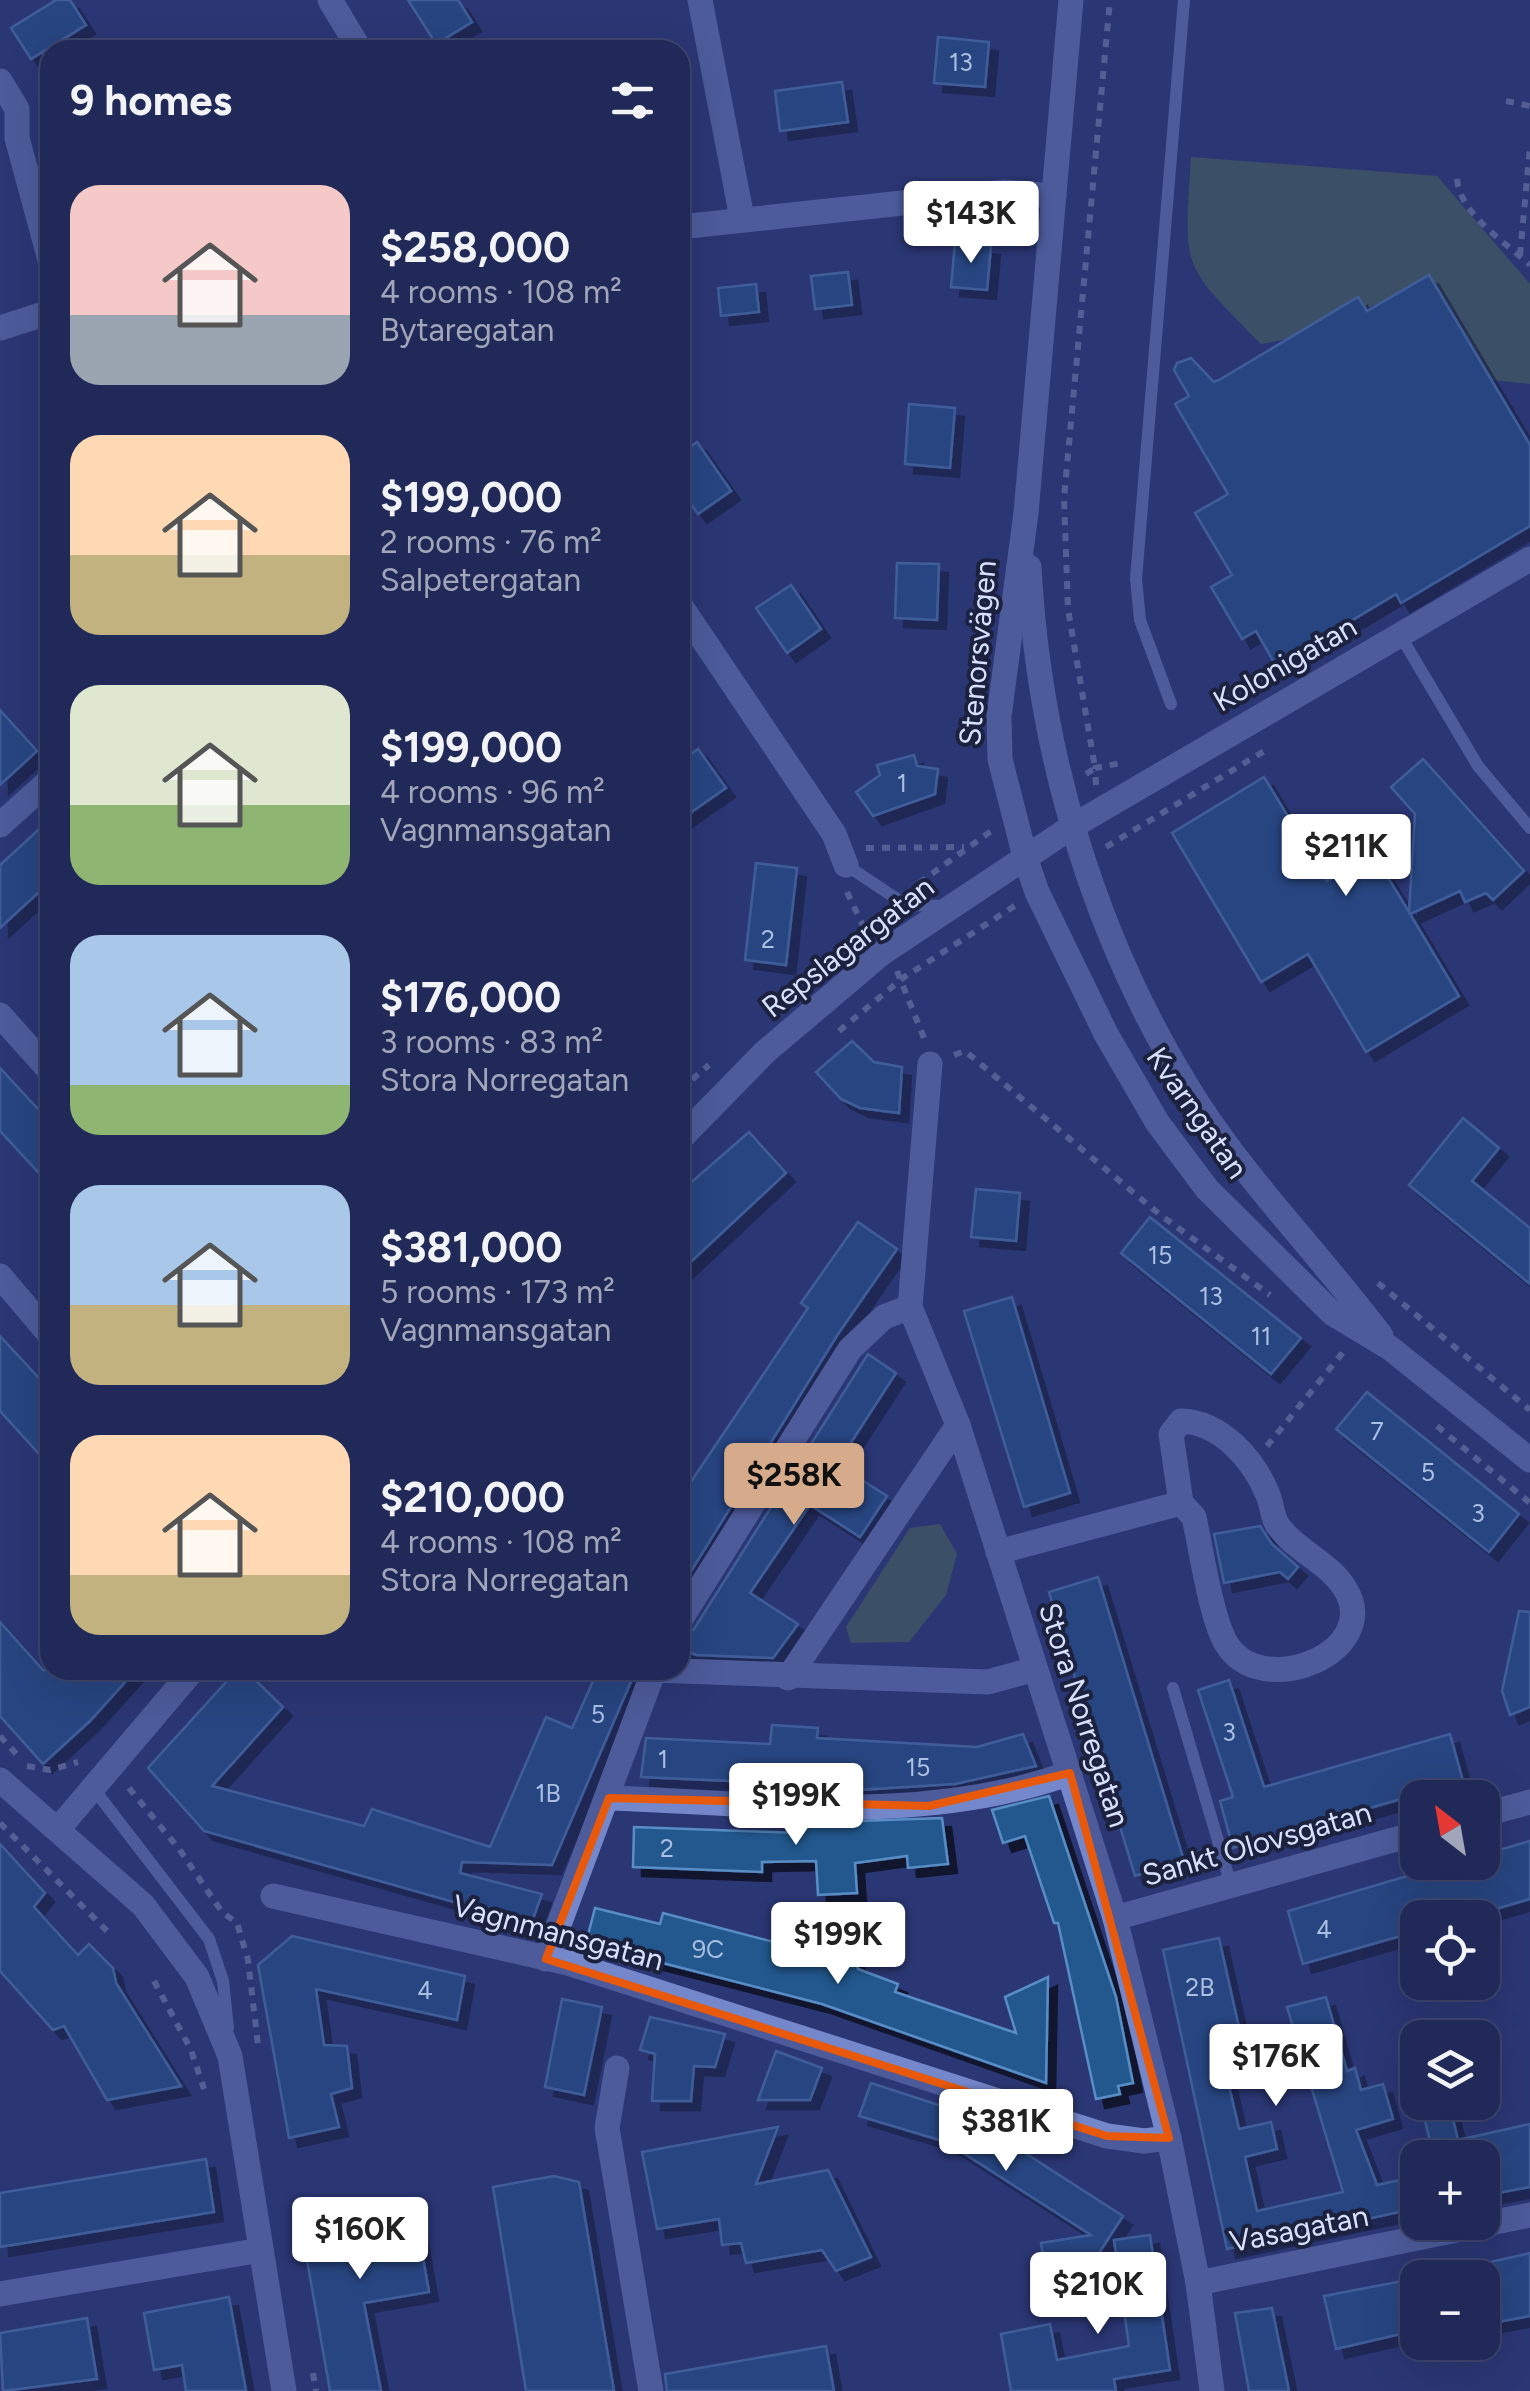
<!DOCTYPE html>
<html lang="en">
<head>
<meta charset="utf-8">
<style>
  :root { --surface:#202957; --page:#2d3561; --text:#f1f3f6; --muted:#a2a6ba; --line:#3d456d; --accent:#d6ab8b }
  body { margin:0; font-family:Figtree,sans-serif; background:var(--page); color:var(--text); height:100vh; display:flex; flex-direction:column; font-size:38px; white-space:nowrap }
  * { box-sizing:border-box; margin:0 }
  p { font-size:32px; color:var(--muted) }
  .icon { flex:none; width:55px; height:55px; fill:none; stroke:currentColor; stroke-width:2; stroke-linecap:round; stroke-linejoin:round }
  .map { position:relative; flex:1; overflow:hidden }
  .sheet { position:absolute; left:40px; top:40px; width:650px; height:1640px; display:flex; flex-direction:column; background:var(--surface); border-radius:30px; box-shadow:0 10px 40px #0002,0 0 0 2px var(--line) }
  .sheet>* { flex:none }
  .needle { width:65px; rotate:329deg }
  .tools { position:absolute; left:1400px; top:1780px; display:grid; gap:20px }
  .tools a { display:grid; place-items:center; width:100px; height:100px; border-radius:20px; background:var(--surface); box-shadow:0 10px 40px #0002,0 0 0 2px var(--line); font-size:50px }
  .price { position:absolute; translate:-50% -85px; padding:0 22px; border-radius:10px; background:#fff; color:#222; font-size:32px; line-height:65px; filter:drop-shadow(0 2px 5px #0008) }
  .price::after { content:''; position:absolute; left:50%; top:60px; width:30px; height:22px; margin-left:-15px; background:inherit; clip-path:polygon(0 0,100% 0,50% 100%) }
  .price.active { background:var(--accent); color:#111 }
  ul { padding:0; list-style:none }
  li { display:flex; align-items:center; gap:30px; height:250px; padding:0 30px }
  li span { display:grid; place-items:center; flex:none; width:280px; height:200px; border-radius:30px; color:#555 }
  li>.icon { margin-inline-start:auto }
  span .icon { width:120px; height:120px; fill:#fffc; stroke-width:1 }
  li b { font-size:42px }
  h2 { display:flex; justify-content:space-between; align-items:center; height:120px; padding:0 30px; font-size:42px }
  .map>svg:first-child { display:block }
  .green { fill:#4e6e56 }
  .building { fill:#24588e; stroke:#588dc6; stroke-width:2.5; filter:url(#shadow) }
  .lines { fill:none; stroke-linecap:round; stroke-linejoin:round }
  .path { stroke:#848fbc; stroke-width:6; stroke-dasharray:8 8; stroke-linecap:butt }
  .service { stroke:#7587cb; stroke-width:12 }
  .minor { stroke:#7587cb; stroke-width:25 }
  .tertiary { stroke:#7587cb; stroke-width:25 }
  .marked { fill:none; stroke:#e8590c; stroke-width:8; stroke-linejoin:round }
  .labels { text-anchor:middle; stroke-width:8; stroke-linejoin:round; paint-order:stroke }
  .number-label { font-size:25px; fill:#aabfe2 }
  .street-label { font-size:30px; fill:#d7e1fe; stroke:#1c223e }
</style>
</head>
<body>
<div class="map">
<svg width="1530" height="2391" viewBox="0 0 1530 2391">
  <defs>
    <filter id="shadow"><feDropShadow dx="9" dy="9" stdDeviation="0" flood-color="#0009"/></filter>
  </defs>
  <rect width="100%" height="100%" fill="#2b3774"/>
  <g class="green">
    <path d="M1191,157L1437,176L1530,284V384L1492,380L1429,275C1376,306 1323,334 1261,344C1180,262 1184,271 1191,157Z"/>
    <path d="M940,1524L957,1554L946,1595L909,1642L851,1643L846,1627L910,1528Z"/>
  </g>
  <g class="building">
    <path d="M56,0H70L86,25L31,59L11,28Z"/>
    <path d="M408,0H458L472,22L436,44Z"/>
    <path d="M938,37L989,42L985,87L934,83Z"/>
    <path d="M842,82L848,122L780,131L775,91Z"/>
    <path d="M955,242L991,246L987,290L951,287Z"/>
    <path d="M848,272L852,305L815,309L811,276Z"/>
    <path d="M1429,275L1530,445V526L1401,603L1396,594L1276,666L1256,631L1242,639L1211,587L1232,575L1195,513L1228,494L1175,404L1189,396L1174,370L1177,363L1191,358L1214,382L1219,380L1358,297L1367,311Z"/>
    <path d="M756,284L759,312L721,316L718,288Z"/>
    <path d="M909,404L955,408L950,468L905,464Z"/>
    <path d="M697,442L731,491L698,514L680,489V454Z"/>
    <path d="M897,563L939,564L937,620L895,618Z"/>
    <path d="M791,585L821,629L787,653L756,608Z"/>
    <path d="M0,710L37,751L0,785Z"/>
    <path d="M698,749L726,788L680,820V762Z"/>
    <path d="M914,755L917,766L938,769L935,794L873,816L856,792L880,775L877,765Z"/>
    <path d="M1423,759L1524,871L1493,900L1486,893L1465,902L1460,891L1410,914L1459,996L1366,1052L1308,954L1261,982L1172,833L1264,777L1327,881L1373,853L1409,912L1415,814L1391,787Z"/>
    <path d="M50,819V882L0,928V865Z"/>
    <path d="M756,863L797,868L786,965L745,960Z"/>
    <path d="M852,1041L874,1062L902,1067L899,1113L860,1108L841,1099L816,1072Z"/>
    <path d="M0,1068L50,1122V1185L0,1131Z"/>
    <path d="M1463,1118L1499,1148L1472,1181L1530,1228V1284L1409,1185Z"/>
    <path d="M749,1132L786,1173L680,1272V1192Z"/>
    <path d="M976,1189L1020,1193L1016,1241L971,1237Z"/>
    <path d="M1150,1217L1301,1338L1271,1374L1121,1253Z"/>
    <path d="M858,1222L897,1249L838,1334L680,1589V1498L808,1308L801,1303Z"/>
    <path d="M1012,1297L1070,1493L1024,1507L964,1311Z"/>
    <path d="M0,1336L50,1390V1466L0,1411Z"/>
    <path d="M868,1354L896,1373L837,1464L887,1496L860,1537L810,1505L750,1593L798,1624L773,1658L696,1655L680,1648V1636L694,1629Z"/>
    <path d="M1367,1392L1519,1514L1489,1552L1336,1429Z"/>
    <path d="M1260,1526L1272,1544L1298,1567L1288,1579L1280,1572L1224,1583L1214,1534Z"/>
    <path d="M1098,1577L1184,1861L1135,1876L1049,1592Z"/>
    <path d="M1519,1611L1530,1612V1707L1510,1715L1502,1691Z"/>
    <path d="M0,1622L43,1670H136L90,1721L43,1764L0,1716Z"/>
    <path d="M237,1670H245L283,1707L212,1786L364,1826L372,1809L490,1847L546,1717L572,1728L598,1670H636L552,1865L462,1862L460,1873L542,1894L531,1924L204,1831L148,1768Z"/>
    <path d="M1229,1680L1264,1787L1450,1734L1463,1781L1233,1848L1220,1801L1233,1797L1198,1690Z"/>
    <path d="M772,1725L818,1728L817,1738L977,1747L1023,1734L1036,1766L955,1784L842,1791L798,1790V1784L641,1777L646,1738L770,1744Z"/>
    <path d="M1049,1796L1116,1997L1133,2083L1118,2086L1120,2094L1096,2099L1058,1923H1054L1025,1836L1003,1843L992,1810Z"/>
    <path d="M942,1818L948,1864L908,1868L907,1856L855,1863L857,1893L818,1895L816,1861L762,1862V1872L633,1867L634,1827L799,1833V1823Z"/>
    <path d="M1530,1841V1899L1465,1918H1418V1931L1303,1964L1288,1911L1455,1862H1482V1855Z"/>
    <path d="M0,1844L45,1893L34,1907L78,1955L89,1944L113,1968L116,1983L181,2086L107,2100L64,2026L53,2030L0,1971Z"/>
    <path d="M595,1908L660,1924L663,1913L835,1958L853,1951L858,1969L898,1984L895,1992L1016,2033L1005,1997L1048,1977L1046,2083L822,2004L651,1960L653,1952L588,1935Z"/>
    <path d="M292,1936L465,1976L457,2020L316,1989L324,2045L347,2046L352,2088L331,2094L339,2127L289,2138L258,1965Z"/>
    <path d="M1219,1938L1242,2041L1220,2047L1239,2129L1271,2122L1277,2149L1245,2157L1257,2211L1343,2192L1287,2007L1326,1997L1347,2071L1355,2068L1361,2090L1383,2084L1393,2119L1356,2130L1377,2185L1418,2176V2208L1227,2249L1163,1950Z"/>
    <path d="M562,1999L602,2007L584,2095L545,2087Z"/>
    <path d="M650,2017L725,2034L715,2067L694,2066L691,2101H652L655,2054L640,2050Z"/>
    <path d="M776,2051L822,2068L810,2100H758Z"/>
    <path d="M871,2083L963,2113L1123,2216L1086,2273L1047,2280L1041,2243L1091,2235L946,2142L859,2116Z"/>
    <path d="M1450,2107L1458,2140L1530,2124V2187L1482,2196V2158H1428L1427,2146L1431,2145L1423,2113Z"/>
    <path d="M778,2127L756,2184L828,2170L871,2257L836,2271L822,2250L746,2263L741,2243L722,2245L719,2219L657,2229L642,2152Z"/>
    <path d="M206,2159L214,2212L0,2247V2193Z"/>
    <path d="M554,2176L579,2182L614,2391H526L493,2187Z"/>
    <path d="M413,2200L429,2292L364,2303L381,2391H330L300,2220Z"/>
    <path d="M1150,2235L1170,2370L1114,2379L1116,2391H1011L1001,2334L1050,2324L1057,2360L1129,2346L1114,2240Z"/>
    <path d="M1530,2253V2316L1482,2325V2264Z"/>
    <path d="M1418,2278V2330L1336,2349L1324,2296Z"/>
    <path d="M229,2297L246,2391H186L182,2365L154,2370L144,2313Z"/>
    <path d="M1272,2308L1289,2391H1249L1235,2313Z"/>
    <path d="M87,2318L97,2379L3,2391L0,2333Z"/>
    <path d="M826,2346L834,2391H667L665,2374Z"/>
  </g>
  <g class="lines">
    <g class="path">
      <path d="M1506,101L1530,106"/>
      <path d="M1457,179C1460,214 1506,243 1530,265"/>
      <path d="M1520,255L1530,147"/>
      <path d="M1086,774L1095,768L1068,609L1064,498L1110,0"/>
      <path d="M1096,785L1095,768L1121,763"/>
      <path d="M1106,847L1266,750"/>
      <path d="M866,848L964,847"/>
      <path d="M919,883L994,829"/>
      <path d="M847,892L867,934"/>
      <path d="M897,971L924,1038"/>
      <path d="M839,1031L903,978L1016,905"/>
      <path d="M954,1055L965,1051L1159,1214L1270,1295"/>
      <path d="M680,1090L709,1065"/>
      <path d="M1378,1283L1530,1410"/>
      <path d="M1437,1426L1530,1503"/>
      <path d="M1267,1446L1344,1351"/>
      <path d="M0,1736L19,1757"/>
      <path d="M27,1766L50,1770L78,1762"/>
      <path d="M129,1788L179,1849L222,1912L237,1923L248,1960L258,2045"/>
      <path d="M0,1823L108,1932"/>
      <path d="M154,1981L191,2050L204,2089"/>
      <path d="M313,2373L316,2391"/>
    </g>
    <g class="service">
      <path d="M1400,635L1478,766L1530,828"/>
      <path d="M1171,704L1140,620L1136,579L1184,0"/>
      <path d="M846,865L906,905L942,906"/>
      <path d="M1173,1688L1231,1885"/>
      <path d="M93,1788L209,1939L223,1981L228,2028"/>
    </g>
    <g class="minor">
      <path d="M330,0L360,50"/>
      <path d="M700,0L742,218"/>
      <path d="M1071,0L1026,513L999,716L1000,759L1025,857L1037,892L1106,1034L1157,1122L1207,1189L1332,1313L1390,1348L1530,1460"/>
      <path d="M0,81L17,109V138L50,260"/>
      <path d="M680,227L1005,192L1054,196"/>
      <path d="M0,328L50,312"/>
      <path d="M1029,567C1039,755 1096,945 1198,1104C1252,1187 1322,1257 1381,1336"/>
      <path d="M680,605L834,834L846,865"/>
      <path d="M0,825L50,780"/>
      <path d="M0,1015L50,1071"/>
      <path d="M930,1064L910,1307L958,1425L1115,1918L1169,2138L1198,2283L1212,2391"/>
      <path d="M680,1139L765,1052L882,953L1073,826L1530,559"/>
      <path d="M0,1276L50,1335"/>
      <path d="M998,1552L1181,1503L1171,1434L1181,1421C1221,1422 1254,1460 1268,1495C1272,1504 1272,1516 1277,1524C1293,1549 1328,1562 1344,1587C1386,1651 1261,1703 1226,1643C1211,1618 1201,1548 1194,1517L1181,1503"/>
      <path d="M680,1620L850,1349L884,1317L910,1307"/>
      <path d="M788,1678L958,1425"/>
      <path d="M609,1798C762,1803 923,1826 1070,1773"/>
      <path d="M1482,1815L1530,1802"/>
      <path d="M59,1828L193,1670"/>
      <path d="M273,1896L568,1963L1107,2136L1144,2141L1169,2138"/>
      <path d="M1115,1918L1418,1833"/>
      <path d="M546,1959L654,1670L988,1682L1035,1669"/>
      <path d="M617,2068L607,2128L651,2391"/>
      <path d="M1198,2283L1530,2215"/>
      <path d="M0,2294L261,2250"/>
    </g>
    <path class="tertiary" d="M0,1780L143,1905L197,1977L230,2056L284,2391"/>
  </g>
  <path d="M0 0H1530V2391H0ZM1070,1773L1169,2138L1107,2136L546,1959L609,1798L929,1806Z" fill="#2b3774" fill-opacity=".55" fill-rule="evenodd"/>
  <path class="marked" d="M1070,1773L1169,2138L1107,2136L546,1959L609,1798L929,1806Z"/>
  <g class="labels">
    <g class="number-label">
      <text x="961" y="71">13</text>
      <text x="902" y="792">1</text>
      <text x="768" y="948">2</text>
      <text x="1160" y="1264">15</text>
      <text x="1211" y="1305">13</text>
      <text x="1261" y="1345">11</text>
      <text x="1377" y="1440">7</text>
      <text x="1428" y="1481">5</text>
      <text x="1478" y="1522">3</text>
      <text x="598" y="1723">5</text>
      <text x="1229" y="1741">3</text>
      <text x="663" y="1768">1</text>
      <text x="918" y="1776">15</text>
      <text x="548" y="1802">1B</text>
      <text x="667" y="1857">2</text>
      <text x="1324" y="1938">4</text>
      <text x="708" y="1958">9C</text>
      <text x="1200" y="1996">2B</text>
      <text x="425" y="1999">4</text>
    </g>
    <g class="street-label">
      <text transform="translate(978 653) rotate(-85)" y="10">Stenorsvägen</text>
      <text transform="translate(1285 664) rotate(-30)" y="10">Kolonigatan</text>
      <text transform="translate(848 947) rotate(-38)" y="10">Repslagargatan</text>
      <text transform="translate(1197 1113) rotate(55)" y="10">Kvarngatan</text>
      <text transform="translate(1084 1715) rotate(72)" y="10">Stora Norregatan</text>
      <text transform="translate(1257 1844) rotate(-16)" y="10">Sankt Olovsgatan</text>
      <text transform="translate(558 1933) rotate(15)" y="10">Vagnmansgatan</text>
      <text transform="translate(1299 2229) rotate(-11)" y="10">Vasagatan</text>
    </g>
  </g>
</svg>
<div class="tools">
<a><svg class="needle" viewBox="-14 -14 28 28"><path d="M0-13l5 13h-10z" fill="#e53935"/><path d="M0 13l5-13h-10z" fill="#a2a6ba"/></svg></a>
<a><svg class="icon" aria-label="locate" viewBox="0 0 24 24"><circle cx="12" cy="12" r="6"/><path d="M12 2v4M12 18v4M2 12h4M18 12h4"/></svg></a>
<a><svg class="icon" aria-label="layers" viewBox="0 0 24 24"><path d="M12 4l9 5-9 5-9-5zM3 14l9 5 9-5"/></svg></a>
<a>+</a>
<a>−</a>
</div>
<b class="price" style="left:971px;top:266px">$143K</b>
<b class="price" style="left:1346px;top:899px">$211K</b>
<b class="price active" style="left:794px;top:1528px">$258K</b>
<b class="price" style="left:796px;top:1848px">$199K</b>
<b class="price" style="left:838px;top:1987px">$199K</b>
<b class="price" style="left:1276px;top:2109px">$176K</b>
<b class="price" style="left:1006px;top:2174px">$381K</b>
<b class="price" style="left:360px;top:2282px">$160K</b>
<b class="price" style="left:1098px;top:2337px">$210K</b>
<section class="sheet">
<h2>9 homes<svg class="icon" aria-label="filters" viewBox="0 0 24 24"><path d="M4 7h16M4 17h16"/><circle cx="9" cy="7" r="2"/><circle cx="15" cy="17" r="2"/></svg></h2>
<ul>
<li><span style="background:linear-gradient(#f6c9c9 65%,#9aa5b1 0)"><svg class="icon" aria-label="home" viewBox="0 0 24 24"><path d="M3 11l9-7 9 7M6 9v11h12V9"/></svg></span><div><b>$258,000</b><p>4 rooms · 108 m²</p><p>Bytaregatan</p></div></li>
<li><span style="background:linear-gradient(#ffd9b3 60%,#c2b280 0)"><svg class="icon" aria-label="home" viewBox="0 0 24 24"><path d="M3 11l9-7 9 7M6 9v11h12V9"/></svg></span><div><b>$199,000</b><p>2 rooms · 76 m²</p><p>Salpetergatan</p></div></li>
<li><span style="background:linear-gradient(#dfe7d0 60%,#8fb573 0)"><svg class="icon" aria-label="home" viewBox="0 0 24 24"><path d="M3 11l9-7 9 7M6 9v11h12V9"/></svg></span><div><b>$199,000</b><p>4 rooms · 96 m²</p><p>Vagnmansgatan</p></div></li>
<li><span style="background:linear-gradient(#a9c7e8 75%,#8fb573 0)"><svg class="icon" aria-label="home" viewBox="0 0 24 24"><path d="M3 11l9-7 9 7M6 9v11h12V9"/></svg></span><div><b>$176,000</b><p>3 rooms · 83 m²</p><p>Stora Norregatan</p></div></li>
<li><span style="background:linear-gradient(#a9c7e8 60%,#c2b280 0)"><svg class="icon" aria-label="home" viewBox="0 0 24 24"><path d="M3 11l9-7 9 7M6 9v11h12V9"/></svg></span><div><b>$381,000</b><p>5 rooms · 173 m²</p><p>Vagnmansgatan</p></div></li>
<li><span style="background:linear-gradient(#ffd9b3 70%,#c2b280 0)"><svg class="icon" aria-label="home" viewBox="0 0 24 24"><path d="M3 11l9-7 9 7M6 9v11h12V9"/></svg></span><div><b>$210,000</b><p>4 rooms · 108 m²</p><p>Stora Norregatan</p></div></li>
</ul>
</section>
</div>
</body>
</html>
